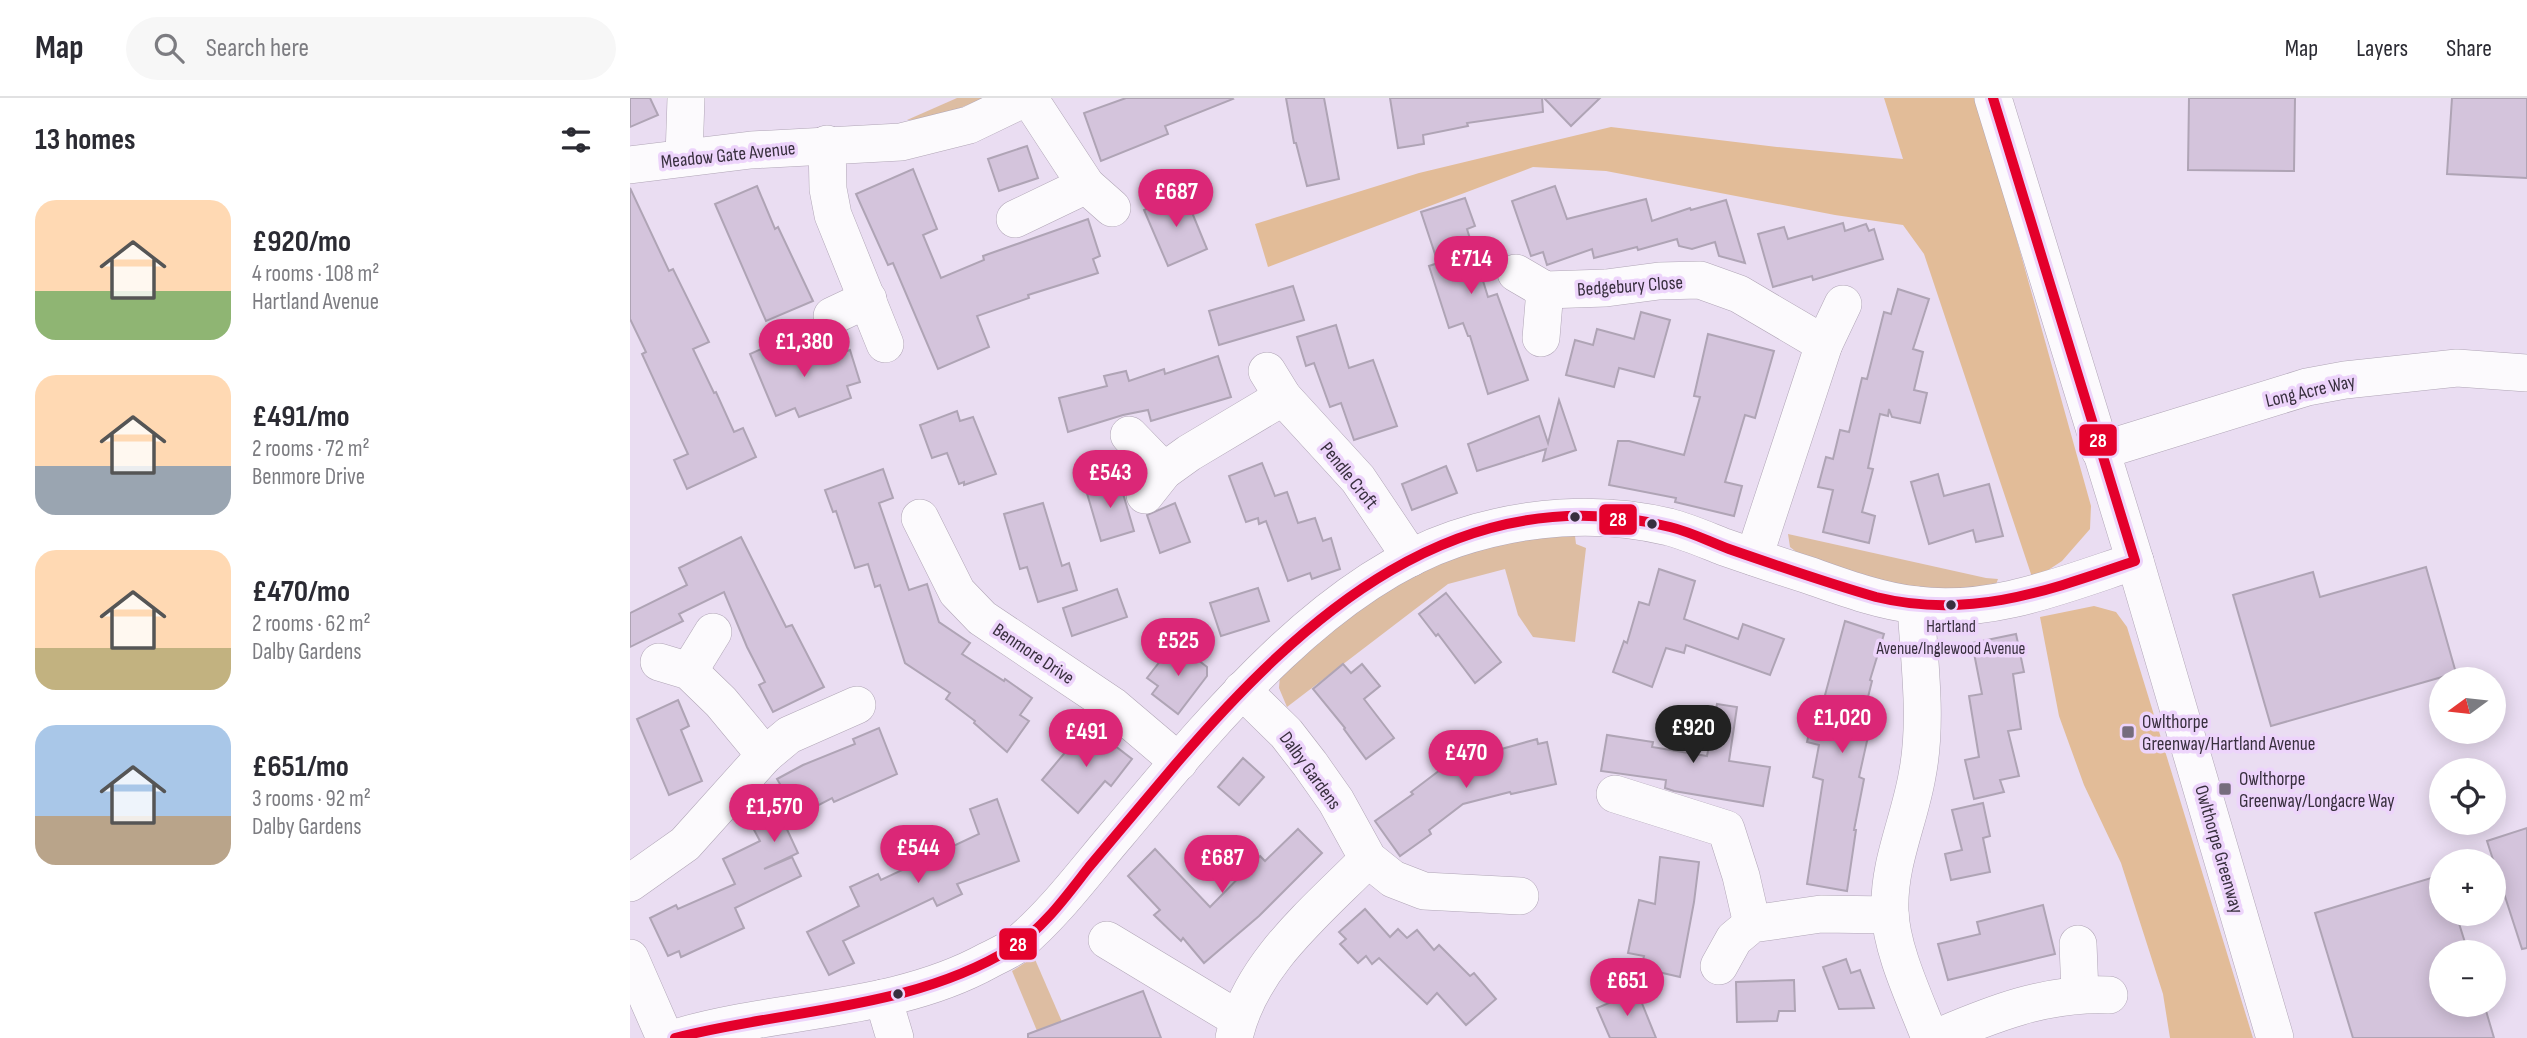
<!DOCTYPE html>
<html lang="en">
<head>
<meta charset="utf-8">
<style>
  :root { --surface:#fff; --page:#f7f7f7; --text:#2b2b33; --muted:#7c7c81; --line:#e1e1e2; --accent:#db2777 }
  body { margin:0; font-family:"Sofia Sans Condensed",sans-serif; background:var(--page); color:var(--text); height:100vh; display:flex; flex-direction:column; font-size:26px; white-space:nowrap }
  * { box-sizing:border-box; margin:0 }
  p { font-size:23px; color:var(--muted) }
  .icon { flex:none; width:38px; height:38px; fill:none; stroke:currentColor; stroke-width:2; stroke-linecap:round; stroke-linejoin:round }
  .map { position:relative; flex:1; overflow:hidden }
  .panel { display:flex; flex-direction:column; background:var(--surface); width:630px }
  .panel>* { flex:none }
  .needle { width:46px; rotate:255deg }
  .tools { position:absolute; left:1799px; top:569px; display:grid; gap:14px }
  .tools a { display:grid; place-items:center; width:77px; height:77px; border-radius:50%; background:var(--surface); box-shadow:0 4px 18px #0003; font-size:35px }
  .price { position:absolute; translate:-50% -60px; padding:0 16px; border-radius:24px; background:var(--accent); color:#fff; font-size:23px; line-height:46px; filter:drop-shadow(0 2px 4px #0008) }
  .price::after { content:''; position:absolute; left:50%; top:42px; width:21px; height:16px; margin-left:-10px; background:inherit; clip-path:polygon(0 0,100% 0,50% 100%) }
  .price.on { background:#222; color:#fff }
  ul { padding:0; list-style:none }
  li { display:flex; align-items:center; gap:21px; height:175px; padding:0 35px }
  li span { display:grid; place-items:center; flex:none; width:196px; height:140px; border-radius:21px; color:#555 }
  li>.icon { margin-inline-start:auto }
  span .icon { width:84px; height:84px; fill:#fffc; stroke-width:1 }
  li b { font-size:30px }
  h2 { display:flex; justify-content:space-between; align-items:center; height:84px; padding:0 35px; font-size:30px }
  header { display:flex; align-items:center; gap:42px; box-sizing:border-box; height:98px; padding:0 35px; background:var(--surface); border-bottom:2px solid var(--line) }
  header strong { font-size:33px }
  nav { display:flex; gap:38px; margin-inline-start:auto; font-size:24px }
  .search { width:490px; height:63px; background:var(--page); display:flex; align-items:center; gap:18px; box-sizing:border-box; padding:0 24px; border-radius:38px; color:var(--muted); font-size:26px }
  main { display:flex; flex:1; min-height:0 }
  .map>svg:first-child { display:block }
  .green { fill:#ddbda2 }
  .forest { fill:#e2bc98 }
  .building { fill:#d4c4dc; stroke:#afa4b5; stroke-width:2 }
  .lines { fill:none; stroke-linecap:round; stroke-linejoin:round }
  .minor-casing { stroke:#b0a5b6; stroke-width:38 }
  .minor { stroke:#fcfafd; stroke-width:37 }
  .bus-1-casing { stroke:#edd4fb; stroke-width:16 }
  .bus-1 { stroke:#e4002b; stroke-width:10 }
  .bus-dot { fill:#382f3e; stroke:#edd4fb; stroke-width:2.5 }
  .poi-dot { fill:#766c7d; stroke:#edd4fb; stroke-width:2.5 }
  .labels { text-anchor:middle; stroke-width:7; stroke-linejoin:round; paint-order:stroke }
  .bus-label { font-size:17px; fill:#382f3e; stroke:#edd4fb }
  .street-label { font-size:19px; fill:#382f3e; stroke:#edd4fb }
  .poi-label { font-size:19px; fill:#382f3e; stroke:#edd4fb; text-anchor:start }
  .line-badge { stroke:#edd4fb; stroke-width:2.5 }
  .badge-label { font-size:19px; text-anchor:middle; font-weight:bold; fill:#fff }
</style>
</head>
<body>
<header>
<strong>Map</strong>
<div class="search"><svg class="icon" aria-label="search" viewBox="0 0 24 24"><circle cx="10" cy="10" r="6"/><path d="M15 15l6 6"/></svg>Search here</div>
<nav><a>Map</a><a>Layers</a><a>Share</a></nav>
</header>
<main>
<section class="panel">
<h2>13 homes<svg class="icon" aria-label="filters" viewBox="0 0 24 24"><path d="M4 7h16M4 17h16"/><circle cx="9" cy="7" r="2"/><circle cx="15" cy="17" r="2"/></svg></h2>
<ul>
<li><span style="background:linear-gradient(#ffd9b3 65%,#8fb573 0)"><svg class="icon" aria-label="home" viewBox="0 0 24 24"><path d="M3 11l9-7 9 7M6 9v11h12V9"/></svg></span><div><b>£920/mo</b><p>4 rooms · 108 m²</p><p>Hartland Avenue</p></div></li>
<li><span style="background:linear-gradient(#ffd9b3 65%,#9aa5b1 0)"><svg class="icon" aria-label="home" viewBox="0 0 24 24"><path d="M3 11l9-7 9 7M6 9v11h12V9"/></svg></span><div><b>£491/mo</b><p>2 rooms · 72 m²</p><p>Benmore Drive</p></div></li>
<li><span style="background:linear-gradient(#ffd9b3 70%,#c2b280 0)"><svg class="icon" aria-label="home" viewBox="0 0 24 24"><path d="M3 11l9-7 9 7M6 9v11h12V9"/></svg></span><div><b>£470/mo</b><p>2 rooms · 62 m²</p><p>Dalby Gardens</p></div></li>
<li><span style="background:linear-gradient(#a9c7e8 65%,#b9a48a 0)"><svg class="icon" aria-label="home" viewBox="0 0 24 24"><path d="M3 11l9-7 9 7M6 9v11h12V9"/></svg></span><div><b>£651/mo</b><p>3 rooms · 92 m²</p><p>Dalby Gardens</p></div></li>
</ul>
</section>
<div class="map">
<svg width="1897" height="940" viewBox="0 0 1897 940">
  <rect width="100%" height="100%" fill="#eaddf2"/>
  <g class="green">
    <path d="M327,0H355L302,21L277,22Z"/>
    <path d="M1158,436L1356,480L1368,481L1365,489L1356,492L1274,491L1169,456L1160,449Z"/>
    <path d="M945,438L946,446L956,450L945,544L903,539L888,517L875,471L818,486L657,609L649,590L650,577L722,512L816,459L878,441Z"/>
    <path d="M404,859L439,940H410L382,873Z"/>
  </g>
  <g class="forest">
    <path d="M1254,0H1344L1381,121L1461,408L1460,431L1432,463L1403,482L1294,156L1273,127L1205,117L976,73L903,69L638,169L625,126L789,75L981,29L1147,49L1273,61Z"/>
    <path d="M1464,508L1486,514L1497,529L1623,940H1540L1533,896L1491,765L1454,687L1429,618L1410,519Z"/>
  </g>
  <g class="building">
    <path d="M0,0H20L28,17L0,29Z"/>
    <path d="M496,0H602L603,1L535,28L538,36L471,63L454,15Z"/>
    <path d="M656,0H694L709,81L677,88L666,45H664Z"/>
    <path d="M760,0H912L913,14L837,25L838,28L793,37L794,46L768,50Z"/>
    <path d="M914,0H970L941,28Z"/>
    <path d="M1559,0H1665L1664,73L1558,72Z"/>
    <path d="M1822,0H1897V80L1817,76Z"/>
    <path d="M397,48L408,80L369,93L358,61Z"/>
    <path d="M283,71L307,131L293,137L311,180L354,162L353,158L458,121L470,158L463,161L468,175L398,197L399,200L347,218L359,249L308,271L263,165L258,167L226,96Z"/>
    <path d="M127,88L145,131L148,129L183,203L136,223L85,106Z"/>
    <path d="M925,88L937,121L1016,101L1022,123L1060,110L1061,112L1096,102L1115,165L1089,158L1085,144L1062,151L1049,148L1047,141L1008,152L1007,149L964,160L962,151L917,167L913,154L901,158L882,103Z"/>
    <path d="M0,90L39,173L43,171L79,244L63,251L84,295L86,294L104,334L113,330L126,359L57,391L44,362L58,356L12,256L16,254L0,221Z"/>
    <path d="M554,95L577,151L538,168L514,112Z"/>
    <path d="M835,100L845,128L837,131L858,199L867,196L898,282L858,296L840,238H838L833,225L819,230L799,168L808,165L791,114Z"/>
    <path d="M1213,125L1215,133L1236,126L1239,133L1244,131L1253,161L1183,182L1182,178L1143,189L1128,136L1154,129L1158,141Z"/>
    <path d="M663,188L674,222L589,247L579,213Z"/>
    <path d="M1268,191L1299,201L1283,251L1293,254L1284,292L1297,295L1290,325L1262,319L1259,311L1258,318L1250,316L1238,370L1243,371L1232,414L1245,418L1239,445L1193,434L1203,392L1188,389L1196,359L1203,361L1210,332L1219,334L1232,280L1237,281L1254,214L1261,216Z"/>
    <path d="M1011,214L1040,222L1024,279L989,270L984,289L936,277L945,242L963,247L967,231L1004,241Z"/>
    <path d="M706,227L719,270L743,262L767,328L724,342L711,305L700,309L684,265L676,268L667,239Z"/>
    <path d="M1078,236L1144,253L1125,320L1115,317L1095,384L1112,388L1104,418L1045,404L1046,400L979,387L988,343H999L1054,357L1070,299L1064,298Z"/>
    <path d="M156,240L169,268L220,252L230,284L217,288L221,300L169,319L165,310L146,318L120,256Z"/>
    <path d="M588,258L601,299L521,323L518,312L493,317L438,334L429,300L477,288L474,278L496,273L499,283L534,271L535,276Z"/>
    <path d="M929,302L946,352L913,363L916,351L847,373L838,346L909,318L918,345Z"/>
    <path d="M327,313L330,323L343,319L366,376L334,387V384L329,386L317,355L302,360L290,327Z"/>
    <path d="M632,365L645,398L657,394L668,425L685,420L693,443L701,440L710,471L682,481L680,475L658,483L636,423L629,426L628,420L616,424L599,378Z"/>
    <path d="M816,368L827,395L782,412L772,386Z"/>
    <path d="M253,371L263,400L249,405L279,492L297,486L309,524L340,545L332,556L374,583L375,581L402,600L390,617L399,623L377,654L344,625L345,623L316,601L320,595L275,565L250,487L245,489L238,466L225,470L206,413L203,414L195,392Z"/>
    <path d="M1308,376L1314,398L1359,386L1373,438L1346,444L1343,432L1299,446L1281,384Z"/>
    <path d="M489,382L504,433L471,443L456,392Z"/>
    <path d="M413,405L432,468L439,465L447,492L408,504L397,469L390,471L374,416Z"/>
    <path d="M545,405L560,444L530,455L517,417Z"/>
    <path d="M111,439L156,529L162,527L194,589L143,614L129,587L135,584L117,549L94,494L49,516L53,523L0,549V515L57,487L49,470Z"/>
    <path d="M1796,469L1826,575L1641,628L1603,497L1683,474L1690,499Z"/>
    <path d="M1029,471L1065,483L1054,521L1108,541L1113,526L1154,541L1140,577L1056,547L1054,555L1036,550L1022,589L983,574L994,543L997,545L1009,504L1019,507Z"/>
    <path d="M628,490L639,523L591,538L580,505Z"/>
    <path d="M487,491L497,519L442,538L433,510Z"/>
    <path d="M816,495L871,564L845,585L808,536L806,538L789,516Z"/>
    <path d="M1215,523L1254,536L1240,582L1242,583L1232,623L1241,625L1229,679L1234,681L1224,732H1226L1217,793L1177,786L1193,682L1183,679L1189,647L1177,644L1182,622L1188,623Z"/>
    <path d="M1386,536L1394,574L1383,576L1391,631L1378,633L1389,678L1370,682L1374,694L1344,701L1335,662L1349,659L1339,598L1352,596L1342,545Z"/>
    <path d="M545,544L577,569V578L548,616L522,596L528,588L517,580Z"/>
    <path d="M713,566L721,575L732,566L750,588L734,601L764,640L736,661L714,631L715,630L683,591Z"/>
    <path d="M48,602L59,628L51,632L72,683L39,697L7,621Z"/>
    <path d="M1087,606L1107,609L1099,663L1140,669L1133,708L1044,693L1035,690L1036,682L971,673L977,637L1023,644L1022,649L1077,658Z"/>
    <path d="M458,627L502,661L481,688L475,683L448,715L412,682Z"/>
    <path d="M249,630L267,676L204,704L202,700L154,725L168,755L134,771L162,759L171,778L105,810L114,830L51,859L49,853L38,858L20,820L46,807L48,811L105,786L93,761L130,743L123,730L138,723L132,710L157,698L147,681L173,667L225,646L223,641Z"/>
    <path d="M907,641L908,646L917,644L926,686L881,696L880,694L833,706L799,732L801,736L770,758L745,723L783,696L781,694L818,666Z"/>
    <path d="M613,660L634,679L609,707L588,689Z"/>
    <path d="M367,701L389,763L327,786L332,796L307,808L303,800L213,843L224,865L199,877L177,834L229,808L220,789L248,776L251,782L349,736L340,711Z"/>
    <path d="M1353,705L1360,738L1353,740L1360,774L1321,782L1315,756L1332,752L1322,712Z"/>
    <path d="M1897,730V850L1892,851L1857,743Z"/>
    <path d="M668,731L692,755L629,818L574,865L553,840L551,843L524,817L530,812L498,778L525,751L580,809L630,758L635,763Z"/>
    <path d="M1030,759L1069,764L1064,804L1050,879L1011,870L1014,858L998,855L1009,802L1025,806Z"/>
    <path d="M1811,777V816H1826L1838,854H1811V906H1854L1864,940H1723L1685,815Z"/>
    <path d="M1413,807L1425,856L1318,882L1308,846L1350,836L1347,824Z"/>
    <path d="M735,811L760,839L768,831L777,840L787,832L804,852L809,847L840,878L844,875L866,901L836,927L807,895L797,906L749,860L742,866L736,858L728,865L710,846L716,841L709,834Z"/>
    <path d="M1216,861L1221,875L1230,872L1244,910L1209,911L1193,869Z"/>
    <path d="M1164,882L1165,913H1149L1147,923L1107,924L1106,884Z"/>
    <path d="M513,893L531,940H398V936Z"/>
    <path d="M1007,893L1026,940H980L967,910Z"/>
  </g>
  <g class="lines">
    <g class="minor-casing">
      <g id="minor">
        <path d="M399,0L456,87L482,110"/>
        <path d="M1363,0L1505,463L1645,940"/>
        <path d="M197,46L198,91L203,117L255,246"/>
        <path d="M54,59L56,0"/>
        <path d="M0,67L121,52L271,44L339,27L395,0"/>
        <path d="M385,121L456,87"/>
        <path d="M886,175L915,192L976,190L1029,183L1070,182L1109,196L1194,246"/>
        <path d="M202,218L238,201"/>
        <path d="M911,240L915,192"/>
        <path d="M637,273L653,299L728,381L781,460"/>
        <path d="M499,337L534,373"/>
        <path d="M1470,353L1677,289L1715,282L1827,270L1897,275"/>
        <path d="M515,397L534,373L559,355L653,299"/>
        <path d="M290,420L327,494L352,520L483,608L549,664"/>
        <path d="M1124,459L1194,246L1213,206"/>
        <path d="M1286,507C1289,563 1298,623 1287,678C1279,724 1258,766 1260,813C1261,852 1286,903 1300,940"/>
        <path d="M29,564L59,573L91,604L135,657"/>
        <path d="M59,573L83,534"/>
        <path d="M612,592L656,635L680,666L706,703L738,761L763,781L794,793L890,798"/>
        <path d="M985,696L1096,731L1111,778L1122,826"/>
        <path d="M0,785L55,746L135,657L159,637L227,607"/>
        <path d="M477,842L608,921"/>
        <path d="M1448,846L1450,895"/>
        <path d="M0,860L35,940"/>
        <path d="M1089,868L1104,841L1122,826L1191,816L1260,817"/>
        <path d="M253,900L265,940"/>
        <path d="M45,940C148,909 263,915 359,862C369,857 380,852 388,846C426,814 457,771 489,734C577,629 691,486 825,441C893,418 968,412 1039,429C1058,434 1076,442 1094,449C1123,459 1152,469 1181,478C1215,490 1250,503 1286,507C1361,517 1435,486 1505,463"/>
        <path d="M604,940C620,866 687,813 738,761"/>
        <path d="M1306,940C1362,916 1417,894 1479,897"/>
      </g>
    </g>
    <use href="#minor" class="minor"/>
    <g class="bus-1-casing">
      <path id="bus-1" d="M45,940C157,911 281,912 382,850C413,831 437,797 459,769C488,735 516,701 545,667C672,519 828,376 1040,429C1061,434 1080,444 1099,451C1148,468 1197,485 1246,499C1340,522 1417,493 1505,463L1363,0"/>
    </g>
    <use href="#bus-1" class="bus-1"/>
  </g>
  <g class="bus-dot">
    <circle cx="945" cy="419" r="6"/>
    <circle cx="1022" cy="426" r="6"/>
    <circle cx="1321" cy="507" r="6"/>
    <circle cx="268" cy="896" r="6"/>
  </g>
  <g class="poi-dot">
    <rect x="1491" y="627" width="14" height="14" rx="3.5"/>
    <rect x="1588" y="684" width="14" height="14" rx="3.5"/>
  </g>
  <g class="labels">
    <g class="bus-label">
      <text x="1321" y="534">Hartland<tspan x="1321" dy="22">Avenue/Inglewood Avenue</tspan></text>
    </g>
    <g class="street-label">
      <text transform="translate(98 56) rotate(-6)" y="7">Meadow Gate Avenue</text>
      <text transform="translate(1000 187) rotate(-4)" y="7">Bedgebury Close</text>
      <text transform="translate(1680 292) rotate(-13)" y="7">Long Acre Way</text>
      <text transform="translate(720 377) rotate(51)" y="7">Pendle Croft</text>
      <text transform="translate(404 555) rotate(34)" y="7">Benmore Drive</text>
      <text transform="translate(681 672) rotate(54)" y="7">Dalby Gardens</text>
      <text transform="translate(1590 751) rotate(74)" y="7">Owlthorpe Greenway</text>
    </g>
    <g class="poi-label">
      <text x="1512" y="630">Owlthorpe<tspan x="1512" dy="22">Greenway/Hartland Avenue</tspan></text>
      <text x="1609" y="687">Owlthorpe<tspan x="1609" dy="22">Greenway/Longacre Way</tspan></text>
    </g>
  </g>
  <g class="line-badge">
    <rect x="1448" y="325" width="40" height="34" rx="7" fill="#e4002b"/>
    <rect x="968" y="405" width="40" height="33" rx="7" fill="#e4002b"/>
    <rect x="368" y="829" width="40" height="34" rx="7" fill="#e4002b"/>
  </g>
  <g class="badge-label">
    <text x="1468" y="349">28</text>
    <text x="988" y="428">28</text>
    <text x="388" y="853">28</text>
  </g>
</svg>
<div class="tools">
<a><svg class="needle" viewBox="-14 -14 28 28"><path d="M0-13l5 13h-10z" fill="#e53935"/><path d="M0 13l5-13h-10z" fill="#7c7c81"/></svg></a>
<a><svg class="icon" aria-label="locate" viewBox="0 0 24 24"><circle cx="12" cy="12" r="6"/><path d="M12 2v4M12 18v4M2 12h4M18 12h4"/></svg></a>
<a>+</a>
<a>−</a>
</div>
<b class="price" style="left:546px;top:131px">£687</b>
<b class="price" style="left:841px;top:198px">£714</b>
<b class="price" style="left:174px;top:281px">£1,380</b>
<b class="price" style="left:480px;top:412px">£543</b>
<b class="price" style="left:548px;top:580px">£525</b>
<b class="price" style="left:1212px;top:657px">£1,020</b>
<b class="price on" style="left:1063px;top:667px">£920</b>
<b class="price" style="left:456px;top:671px">£491</b>
<b class="price" style="left:836px;top:692px">£470</b>
<b class="price" style="left:144px;top:746px">£1,570</b>
<b class="price" style="left:288px;top:787px">£544</b>
<b class="price" style="left:592px;top:797px">£687</b>
<b class="price" style="left:997px;top:920px">£651</b>
</div>
</main>
</body>
</html>
